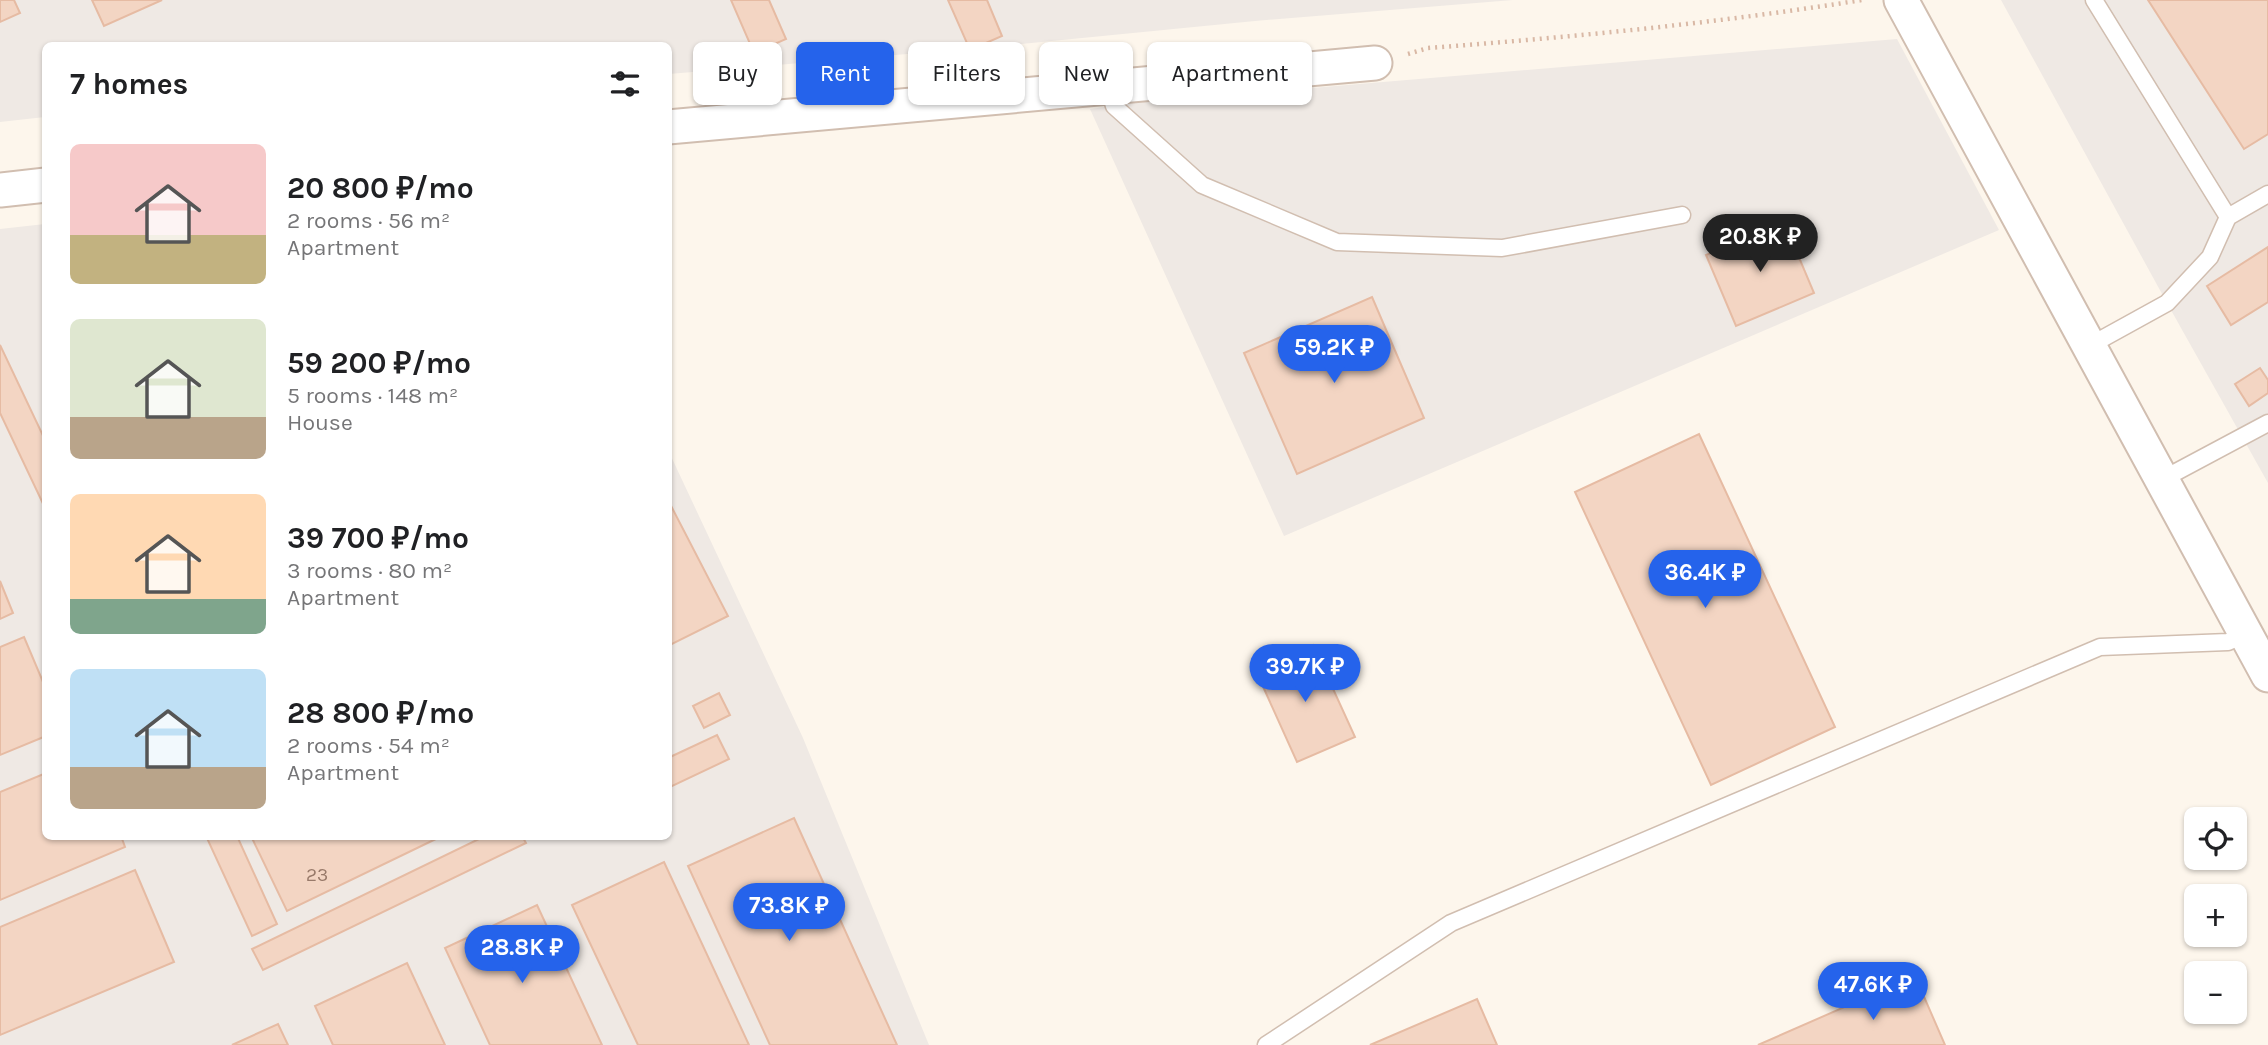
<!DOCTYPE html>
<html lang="en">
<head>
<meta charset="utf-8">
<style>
  :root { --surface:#fff; --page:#f2f2f2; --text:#202124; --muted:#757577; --accent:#2563eb }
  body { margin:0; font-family:Karla,sans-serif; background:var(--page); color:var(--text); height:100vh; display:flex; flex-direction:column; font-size:26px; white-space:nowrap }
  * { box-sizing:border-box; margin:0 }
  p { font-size:23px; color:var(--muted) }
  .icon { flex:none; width:38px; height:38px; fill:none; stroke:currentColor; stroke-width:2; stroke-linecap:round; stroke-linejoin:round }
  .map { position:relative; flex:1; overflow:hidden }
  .details { position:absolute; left:42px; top:42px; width:630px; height:798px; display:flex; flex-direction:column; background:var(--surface); border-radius:10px; box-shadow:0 2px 5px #0004 }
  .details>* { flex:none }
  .top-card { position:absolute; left:693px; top:42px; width:665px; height:63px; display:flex; gap:14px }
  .tools { position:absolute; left:2184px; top:807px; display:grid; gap:14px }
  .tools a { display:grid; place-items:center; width:63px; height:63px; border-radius:10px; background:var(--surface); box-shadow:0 2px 5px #0004; font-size:35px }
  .price { position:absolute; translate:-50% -60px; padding:0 16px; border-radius:24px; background:var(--accent); color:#fff; font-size:23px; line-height:46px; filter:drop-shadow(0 2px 4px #0008) }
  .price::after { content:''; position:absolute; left:50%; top:42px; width:21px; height:16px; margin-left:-10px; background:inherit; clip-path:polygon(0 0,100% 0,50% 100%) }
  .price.on { background:#222; color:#fff }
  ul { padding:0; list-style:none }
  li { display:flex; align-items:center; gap:21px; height:175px; padding:0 28px }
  li span { display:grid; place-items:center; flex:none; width:196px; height:140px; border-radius:10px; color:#555 }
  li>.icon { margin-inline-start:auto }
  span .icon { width:84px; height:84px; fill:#fffc; stroke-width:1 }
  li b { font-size:30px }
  h2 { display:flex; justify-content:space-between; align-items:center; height:84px; padding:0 28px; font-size:30px }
  .tag { padding:0 24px; border-radius:10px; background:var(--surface); box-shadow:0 2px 5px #0004; font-size:24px; line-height:63px }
  .tag.on { background:var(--accent); color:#fff }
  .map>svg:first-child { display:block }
  .industrial { fill:#efe9e4 }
  .building { fill:#f3d5c3; stroke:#e6bba3; stroke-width:2 }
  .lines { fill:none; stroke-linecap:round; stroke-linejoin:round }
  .service-casing { stroke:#d1beb0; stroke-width:19 }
  .minor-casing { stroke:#d1beb0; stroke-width:37 }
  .path { stroke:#d9b8a5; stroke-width:4.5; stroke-dasharray:2 5; stroke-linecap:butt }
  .service { stroke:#fff; stroke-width:16 }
  .minor { stroke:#fff; stroke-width:33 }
  .labels { text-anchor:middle; stroke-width:6; stroke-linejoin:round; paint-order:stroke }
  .number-label { font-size:19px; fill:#987a6a }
</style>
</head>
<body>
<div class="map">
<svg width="2268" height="1045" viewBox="0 0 2268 1045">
  <rect width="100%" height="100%" fill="#fdf6ec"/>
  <g class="industrial">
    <path d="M0,0H1513L1255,21L990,47L669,74L668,46H46L45,117L0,122Z"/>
    <path d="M2001,0H2268V483L2167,303Z"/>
    <path d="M1897,39L1999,230L1284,536L1090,109L1133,103Z"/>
    <path d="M45,224L46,836H668L669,452L803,738L929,1045H0V229Z"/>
  </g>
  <g class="building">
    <path d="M0,0H14L20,13L0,22Z"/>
    <path d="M92,0H162L104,26Z"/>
    <path d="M731,0H769L786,39L754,53Z"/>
    <path d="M948,0H987L1002,36L970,50Z"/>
    <path d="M2148,0H2268V134L2244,149Z"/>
    <path d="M1784,222L1814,293L1736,326L1706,255Z"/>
    <path d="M2268,247V302L2231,325L2207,286Z"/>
    <path d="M1372,297L1424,418L1297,474L1244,353Z"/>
    <path d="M0,345L46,442V510L0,413Z"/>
    <path d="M2260,368L2268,380V393L2249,406L2235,384Z"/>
    <path d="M1699,434L1835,727L1711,785L1575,492Z"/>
    <path d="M668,500L728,616L668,646Z"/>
    <path d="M0,581L13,613L0,619Z"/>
    <path d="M24,637L46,689V736L0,755V647Z"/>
    <path d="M1313,645L1355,737L1297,762L1256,671Z"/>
    <path d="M719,693L730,715L704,728L693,706Z"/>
    <path d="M717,735L729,759L668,788V758Z"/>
    <path d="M46,773V836H121L125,847L0,900V792Z"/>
    <path d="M794,818L897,1045H770L688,866Z"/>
    <path d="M206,836H237L277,924L252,936Z"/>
    <path d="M251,836H442L287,911Z"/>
    <path d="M485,836H522L526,843L263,970L252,949Z"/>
    <path d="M664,862L749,1045H638L572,905Z"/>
    <path d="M135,870L174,962L0,1035V927Z"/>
    <path d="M537,905L602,1045H490L445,948Z"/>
    <path d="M407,963L445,1045H333L315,1006Z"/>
    <path d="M1915,976L1945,1045H1758Z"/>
    <path d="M1477,999L1497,1045H1370Z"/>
    <path d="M278,1024L288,1045H232Z"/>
  </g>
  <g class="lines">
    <g class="service-casing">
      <g id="service">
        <path d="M2094,0L2228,217"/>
        <path d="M1108,86L1114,106L1202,185L1337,242L1502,248L1682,215"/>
        <path d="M2089,346L2167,303L2210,257L2228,217L2268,194"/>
        <path d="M2163,479L2268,423"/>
        <path d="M1266,1045L1451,923L2100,647L2228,642L2246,634"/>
      </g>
    </g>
    <g class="minor-casing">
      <g id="minor">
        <path d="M1901,0L2268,675"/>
        <path d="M668,127L1375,63"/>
        <path d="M0,190L46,185"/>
      </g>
    </g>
    <path class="path" d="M1408,54L1428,48C1574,37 1718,23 1862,0"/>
    <use href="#service" class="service"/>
    <use href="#minor" class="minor"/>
  </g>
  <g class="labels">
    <g class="number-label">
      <text x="317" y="881">23</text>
    </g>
  </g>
</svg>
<div class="tools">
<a><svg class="icon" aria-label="locate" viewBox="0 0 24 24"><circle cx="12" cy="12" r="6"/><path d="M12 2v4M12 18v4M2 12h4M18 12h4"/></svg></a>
<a>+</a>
<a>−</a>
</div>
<b class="price on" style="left:1760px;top:274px">20.8K ₽</b>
<b class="price" style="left:1334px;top:385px">59.2K ₽</b>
<b class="price" style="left:1705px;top:610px">36.4K ₽</b>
<b class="price" style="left:1305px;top:704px">39.7K ₽</b>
<b class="price" style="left:789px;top:943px">73.8K ₽</b>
<b class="price" style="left:522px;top:985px">28.8K ₽</b>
<b class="price" style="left:1873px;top:1022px">47.6K ₽</b>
<div class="top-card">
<a class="tag">Buy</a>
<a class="tag on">Rent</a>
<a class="tag">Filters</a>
<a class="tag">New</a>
<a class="tag">Apartment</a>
</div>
<section class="details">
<h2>7 homes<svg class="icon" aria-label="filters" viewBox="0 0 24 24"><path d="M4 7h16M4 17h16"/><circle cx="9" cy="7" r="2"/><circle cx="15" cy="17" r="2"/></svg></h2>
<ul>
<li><span style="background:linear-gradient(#f6c9c9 65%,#c2b280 0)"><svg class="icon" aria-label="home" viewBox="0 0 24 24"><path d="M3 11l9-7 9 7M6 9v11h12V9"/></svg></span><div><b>20 800 ₽/mo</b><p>2 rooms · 56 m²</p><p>Apartment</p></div></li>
<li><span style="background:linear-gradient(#dfe7d0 70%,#b9a48a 0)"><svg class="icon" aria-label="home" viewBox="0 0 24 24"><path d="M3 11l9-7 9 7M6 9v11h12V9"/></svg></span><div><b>59 200 ₽/mo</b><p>5 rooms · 148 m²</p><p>House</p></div></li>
<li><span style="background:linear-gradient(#ffd9b3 75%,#7fa58c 0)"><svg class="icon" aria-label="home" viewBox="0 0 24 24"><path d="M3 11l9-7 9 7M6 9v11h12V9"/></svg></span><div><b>39 700 ₽/mo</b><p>3 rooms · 80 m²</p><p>Apartment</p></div></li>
<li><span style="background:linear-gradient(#bfe0f5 70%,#b9a48a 0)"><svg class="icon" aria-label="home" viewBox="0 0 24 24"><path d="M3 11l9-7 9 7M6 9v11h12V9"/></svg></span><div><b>28 800 ₽/mo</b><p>2 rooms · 54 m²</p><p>Apartment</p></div></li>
</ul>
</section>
</div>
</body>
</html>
